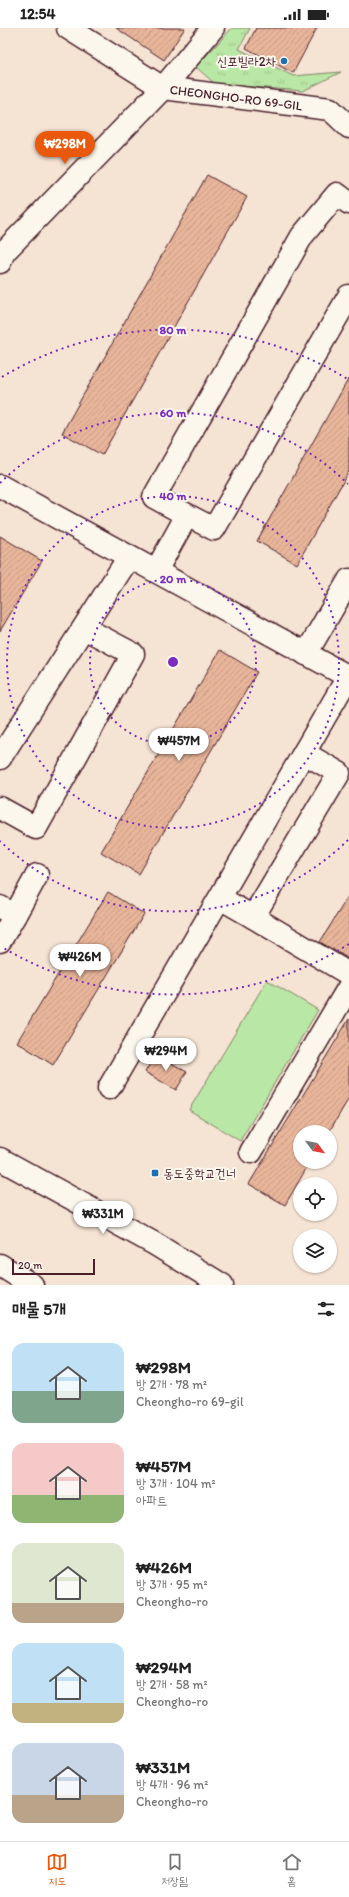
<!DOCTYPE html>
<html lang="ko">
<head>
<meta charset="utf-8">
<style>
  :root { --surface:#fff; --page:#f2f2f2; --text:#222; --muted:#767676; --line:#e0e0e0; --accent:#ea580c }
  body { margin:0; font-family:Itim,"Poor Story",sans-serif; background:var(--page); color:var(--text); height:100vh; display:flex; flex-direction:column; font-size:15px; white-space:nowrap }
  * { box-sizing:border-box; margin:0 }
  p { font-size:13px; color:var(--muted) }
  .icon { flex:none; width:22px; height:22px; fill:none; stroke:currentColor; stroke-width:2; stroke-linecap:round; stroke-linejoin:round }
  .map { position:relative; height:1257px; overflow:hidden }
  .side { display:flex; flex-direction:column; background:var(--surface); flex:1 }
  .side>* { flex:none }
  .needle { width:26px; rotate:122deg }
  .buttons { position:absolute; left:293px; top:1097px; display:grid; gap:8px }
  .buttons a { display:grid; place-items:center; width:44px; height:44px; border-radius:50%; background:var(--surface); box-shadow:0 1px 3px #0004; font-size:20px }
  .scale { position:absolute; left:12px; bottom:10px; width:83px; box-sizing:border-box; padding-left:4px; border:2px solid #4a1f2b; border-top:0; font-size:11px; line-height:14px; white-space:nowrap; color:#4a1f2b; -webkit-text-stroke:3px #fbf7ec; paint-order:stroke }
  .price { position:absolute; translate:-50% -34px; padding:0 9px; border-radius:14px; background:#fff; color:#222; font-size:13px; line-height:26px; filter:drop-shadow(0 1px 2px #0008) }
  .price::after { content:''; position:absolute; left:50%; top:24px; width:12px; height:9px; margin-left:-6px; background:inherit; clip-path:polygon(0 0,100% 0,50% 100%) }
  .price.current { background:var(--accent); color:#fff }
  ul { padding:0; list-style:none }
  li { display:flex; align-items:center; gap:12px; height:100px; padding:0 12px }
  li span { display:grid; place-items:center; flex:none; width:112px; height:80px; border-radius:12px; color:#555 }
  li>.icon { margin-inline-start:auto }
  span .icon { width:48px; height:48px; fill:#fffc; stroke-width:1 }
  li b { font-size:17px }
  h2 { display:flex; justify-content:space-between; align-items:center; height:48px; padding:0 12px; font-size:17px }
  .status { display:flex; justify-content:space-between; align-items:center; height:28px; padding:0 20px; background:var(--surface); direction:ltr }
  .status svg { height:11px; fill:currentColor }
  .tabs { display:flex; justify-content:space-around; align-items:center; height:56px; border-top:1px solid var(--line); background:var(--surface); font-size:11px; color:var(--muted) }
  .tabs a { display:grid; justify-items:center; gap:2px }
  .tabs .current { color:var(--accent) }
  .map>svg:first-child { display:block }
  .grass { fill:url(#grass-tufts); stroke:#828368 }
  .park { fill:#b9e7a5; stroke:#828368 }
  .building { fill:url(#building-hatch); stroke:#4a1f2b }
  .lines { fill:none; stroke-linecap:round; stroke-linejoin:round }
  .minor-casing { stroke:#4a1f2b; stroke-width:25 }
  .major-casing { stroke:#4a1f2b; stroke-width:25 }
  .minor { stroke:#fbf7ec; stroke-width:22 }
  .major { stroke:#fbf7ec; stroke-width:22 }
  .ring { fill:none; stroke:#7b2cbf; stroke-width:2; stroke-dasharray:2 4 }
  .poi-dot { fill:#1f6fb2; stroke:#fbf7ec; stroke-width:1.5 }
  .labels { text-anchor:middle; stroke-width:4; stroke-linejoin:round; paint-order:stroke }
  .poi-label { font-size:13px; fill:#4a1f2b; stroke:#fbf7ec; text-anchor:end }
  .street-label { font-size:13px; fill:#4a1f2b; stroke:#fbf7ec }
  .centre { fill:#7b2cbf; stroke:#fbf7ec; stroke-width:2 }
  .ring-label { font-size:12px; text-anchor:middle; font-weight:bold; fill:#7b2cbf; stroke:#fbf7ec; stroke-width:4; stroke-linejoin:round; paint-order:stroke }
</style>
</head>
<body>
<div class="status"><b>12:54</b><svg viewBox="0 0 49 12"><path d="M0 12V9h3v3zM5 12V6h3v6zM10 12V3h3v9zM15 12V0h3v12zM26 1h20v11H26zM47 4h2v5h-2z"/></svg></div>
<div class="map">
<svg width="349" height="1257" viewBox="0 0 349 1257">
  <defs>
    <pattern id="grass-tufts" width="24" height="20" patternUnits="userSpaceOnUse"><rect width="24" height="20" fill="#b9e7a5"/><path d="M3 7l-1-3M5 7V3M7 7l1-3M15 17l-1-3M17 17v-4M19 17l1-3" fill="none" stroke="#a1c68e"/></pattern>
    <pattern id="building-hatch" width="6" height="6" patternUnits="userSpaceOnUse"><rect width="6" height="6" fill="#e8b59a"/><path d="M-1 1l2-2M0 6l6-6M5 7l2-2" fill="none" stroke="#c89b85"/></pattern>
  </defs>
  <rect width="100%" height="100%" fill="#f5e3d3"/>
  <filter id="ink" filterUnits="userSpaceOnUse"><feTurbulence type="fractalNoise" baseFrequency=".025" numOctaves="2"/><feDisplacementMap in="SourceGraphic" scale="8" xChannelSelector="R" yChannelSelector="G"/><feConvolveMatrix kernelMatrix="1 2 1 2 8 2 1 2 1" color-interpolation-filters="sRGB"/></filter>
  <g filter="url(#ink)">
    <path class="grass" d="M232,0H250L239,21L293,48L341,44L303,63L215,56L196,39Z"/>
    <path class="park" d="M267,952L318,982L240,1113L189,1082Z"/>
    <g class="building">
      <path d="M116,0H185L164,32Z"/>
      <path d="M256,0H317L293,45L246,20Z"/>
      <path d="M207,147L247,169L102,427L62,405Z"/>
      <path d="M349,350V443L297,536L257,513Z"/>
      <path d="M0,508L42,533L0,603Z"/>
      <path d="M220,622L257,644L139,846L101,824Z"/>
      <path d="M108,864L144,886L53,1037L17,1014Z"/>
      <path d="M349,867V931L320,914Z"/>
      <path d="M349,991V1070L329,1104H300V1134H310L285,1177L249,1156Z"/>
      <path d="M156,1026L187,1044L176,1062L145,1044Z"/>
    </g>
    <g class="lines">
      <g class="minor-casing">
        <g id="minor">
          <path id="s1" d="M68,0L163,60L330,81L349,99"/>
          <path d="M0,234L4,224L163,60L213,0"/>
          <path d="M0,458L349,649"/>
          <path d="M187,487L214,501L349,268"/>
          <path d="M156,543L187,487L154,469L302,208L337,166L349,175"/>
          <path d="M306,626L349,552"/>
          <path d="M0,730L129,529"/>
          <path d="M0,780L36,800L133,626L84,600"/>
          <path d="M220,870L253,889L339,745L304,725"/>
          <path d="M0,879L15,887L37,847"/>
          <path d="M253,889L349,946"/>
          <path d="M0,913L15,887"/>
          <path d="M109,1060L348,649"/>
          <path d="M251,1124L349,959"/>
          <path d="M0,1237L32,1257"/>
        </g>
      </g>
      <g class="major-casing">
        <path id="major" d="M0,1131L155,1216L222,1257"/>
      </g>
      <use href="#minor" class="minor"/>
      <use href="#major" class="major"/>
    </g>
  </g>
  <g class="ring">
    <circle cx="173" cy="634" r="83"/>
    <circle cx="173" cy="634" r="166"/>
    <path d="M348 812A249 249 0 0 1 0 813M0 455A249 249 0 0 1 348 456"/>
    <path d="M349 916A332 332 0 0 1 2 919M2 349A332 332 0 0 1 349 352"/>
  </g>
  <g class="poi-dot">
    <circle cx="284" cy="33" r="4"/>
    <rect x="151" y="1141" width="8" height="8" rx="2"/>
  </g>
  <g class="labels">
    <g class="poi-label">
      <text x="276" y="38">신포빌라2차</text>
      <text x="163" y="1150" text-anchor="start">동도중학교건너</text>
    </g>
    <g class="street-label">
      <text dy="5" stroke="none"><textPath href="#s1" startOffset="186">CHEONGHO-RO 69-GIL</textPath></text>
    </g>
  </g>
  <circle cx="173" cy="634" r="6" class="centre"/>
  <g class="ring-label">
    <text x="173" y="306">80 m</text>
    <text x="173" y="389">60 m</text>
    <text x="173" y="472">40 m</text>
    <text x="173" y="555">20 m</text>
  </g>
</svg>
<div class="buttons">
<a><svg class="needle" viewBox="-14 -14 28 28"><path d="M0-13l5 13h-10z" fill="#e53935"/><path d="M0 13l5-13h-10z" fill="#767676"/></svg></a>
<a><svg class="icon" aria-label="locate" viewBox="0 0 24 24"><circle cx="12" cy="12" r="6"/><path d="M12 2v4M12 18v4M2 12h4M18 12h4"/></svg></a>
<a><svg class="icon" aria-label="layers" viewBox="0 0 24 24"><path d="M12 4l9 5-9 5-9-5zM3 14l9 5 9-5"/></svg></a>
</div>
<div class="scale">20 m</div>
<b class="price current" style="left:65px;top:137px">₩298M</b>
<b class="price" style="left:179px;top:734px">₩457M</b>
<b class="price" style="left:80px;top:950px">₩426M</b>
<b class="price" style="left:166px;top:1044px">₩294M</b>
<b class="price" style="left:103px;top:1207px">₩331M</b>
</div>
<section class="side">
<h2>매물 5개<svg class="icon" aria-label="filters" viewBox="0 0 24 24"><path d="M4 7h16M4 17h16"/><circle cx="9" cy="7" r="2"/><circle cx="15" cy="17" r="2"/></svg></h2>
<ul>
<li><span style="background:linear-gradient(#bfe0f5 60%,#7fa58c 0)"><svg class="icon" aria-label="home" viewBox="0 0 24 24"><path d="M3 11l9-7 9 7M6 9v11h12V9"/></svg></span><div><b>₩298M</b><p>방 2개 · 78 m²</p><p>Cheongho-ro 69-gil</p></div></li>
<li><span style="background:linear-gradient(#f6c9c9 65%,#8fb573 0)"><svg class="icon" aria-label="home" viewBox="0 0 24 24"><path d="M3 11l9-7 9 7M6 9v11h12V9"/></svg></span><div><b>₩457M</b><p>방 3개 · 104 m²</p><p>아파트</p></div></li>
<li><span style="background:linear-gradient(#dfe7d0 75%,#b9a48a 0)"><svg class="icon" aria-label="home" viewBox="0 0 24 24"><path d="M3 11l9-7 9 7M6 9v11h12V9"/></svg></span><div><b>₩426M</b><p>방 3개 · 95 m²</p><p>Cheongho-ro</p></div></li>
<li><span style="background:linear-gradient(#bfe0f5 75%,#c2b280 0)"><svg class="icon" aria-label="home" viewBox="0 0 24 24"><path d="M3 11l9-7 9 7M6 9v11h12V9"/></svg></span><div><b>₩294M</b><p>방 2개 · 58 m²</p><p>Cheongho-ro</p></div></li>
<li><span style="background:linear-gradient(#c9d6e8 65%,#b9a48a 0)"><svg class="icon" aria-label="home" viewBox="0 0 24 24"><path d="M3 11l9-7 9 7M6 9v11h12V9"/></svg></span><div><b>₩331M</b><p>방 4개 · 96 m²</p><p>Cheongho-ro</p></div></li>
</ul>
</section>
<nav class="tabs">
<a class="current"><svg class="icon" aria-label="map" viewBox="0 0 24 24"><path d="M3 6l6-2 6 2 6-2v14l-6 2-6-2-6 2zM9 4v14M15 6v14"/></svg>지도</a>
<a><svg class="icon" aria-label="saved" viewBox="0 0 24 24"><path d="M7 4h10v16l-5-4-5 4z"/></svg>저장됨</a>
<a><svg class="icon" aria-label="home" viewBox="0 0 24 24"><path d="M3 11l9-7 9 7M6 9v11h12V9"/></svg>홈</a>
</nav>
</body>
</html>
